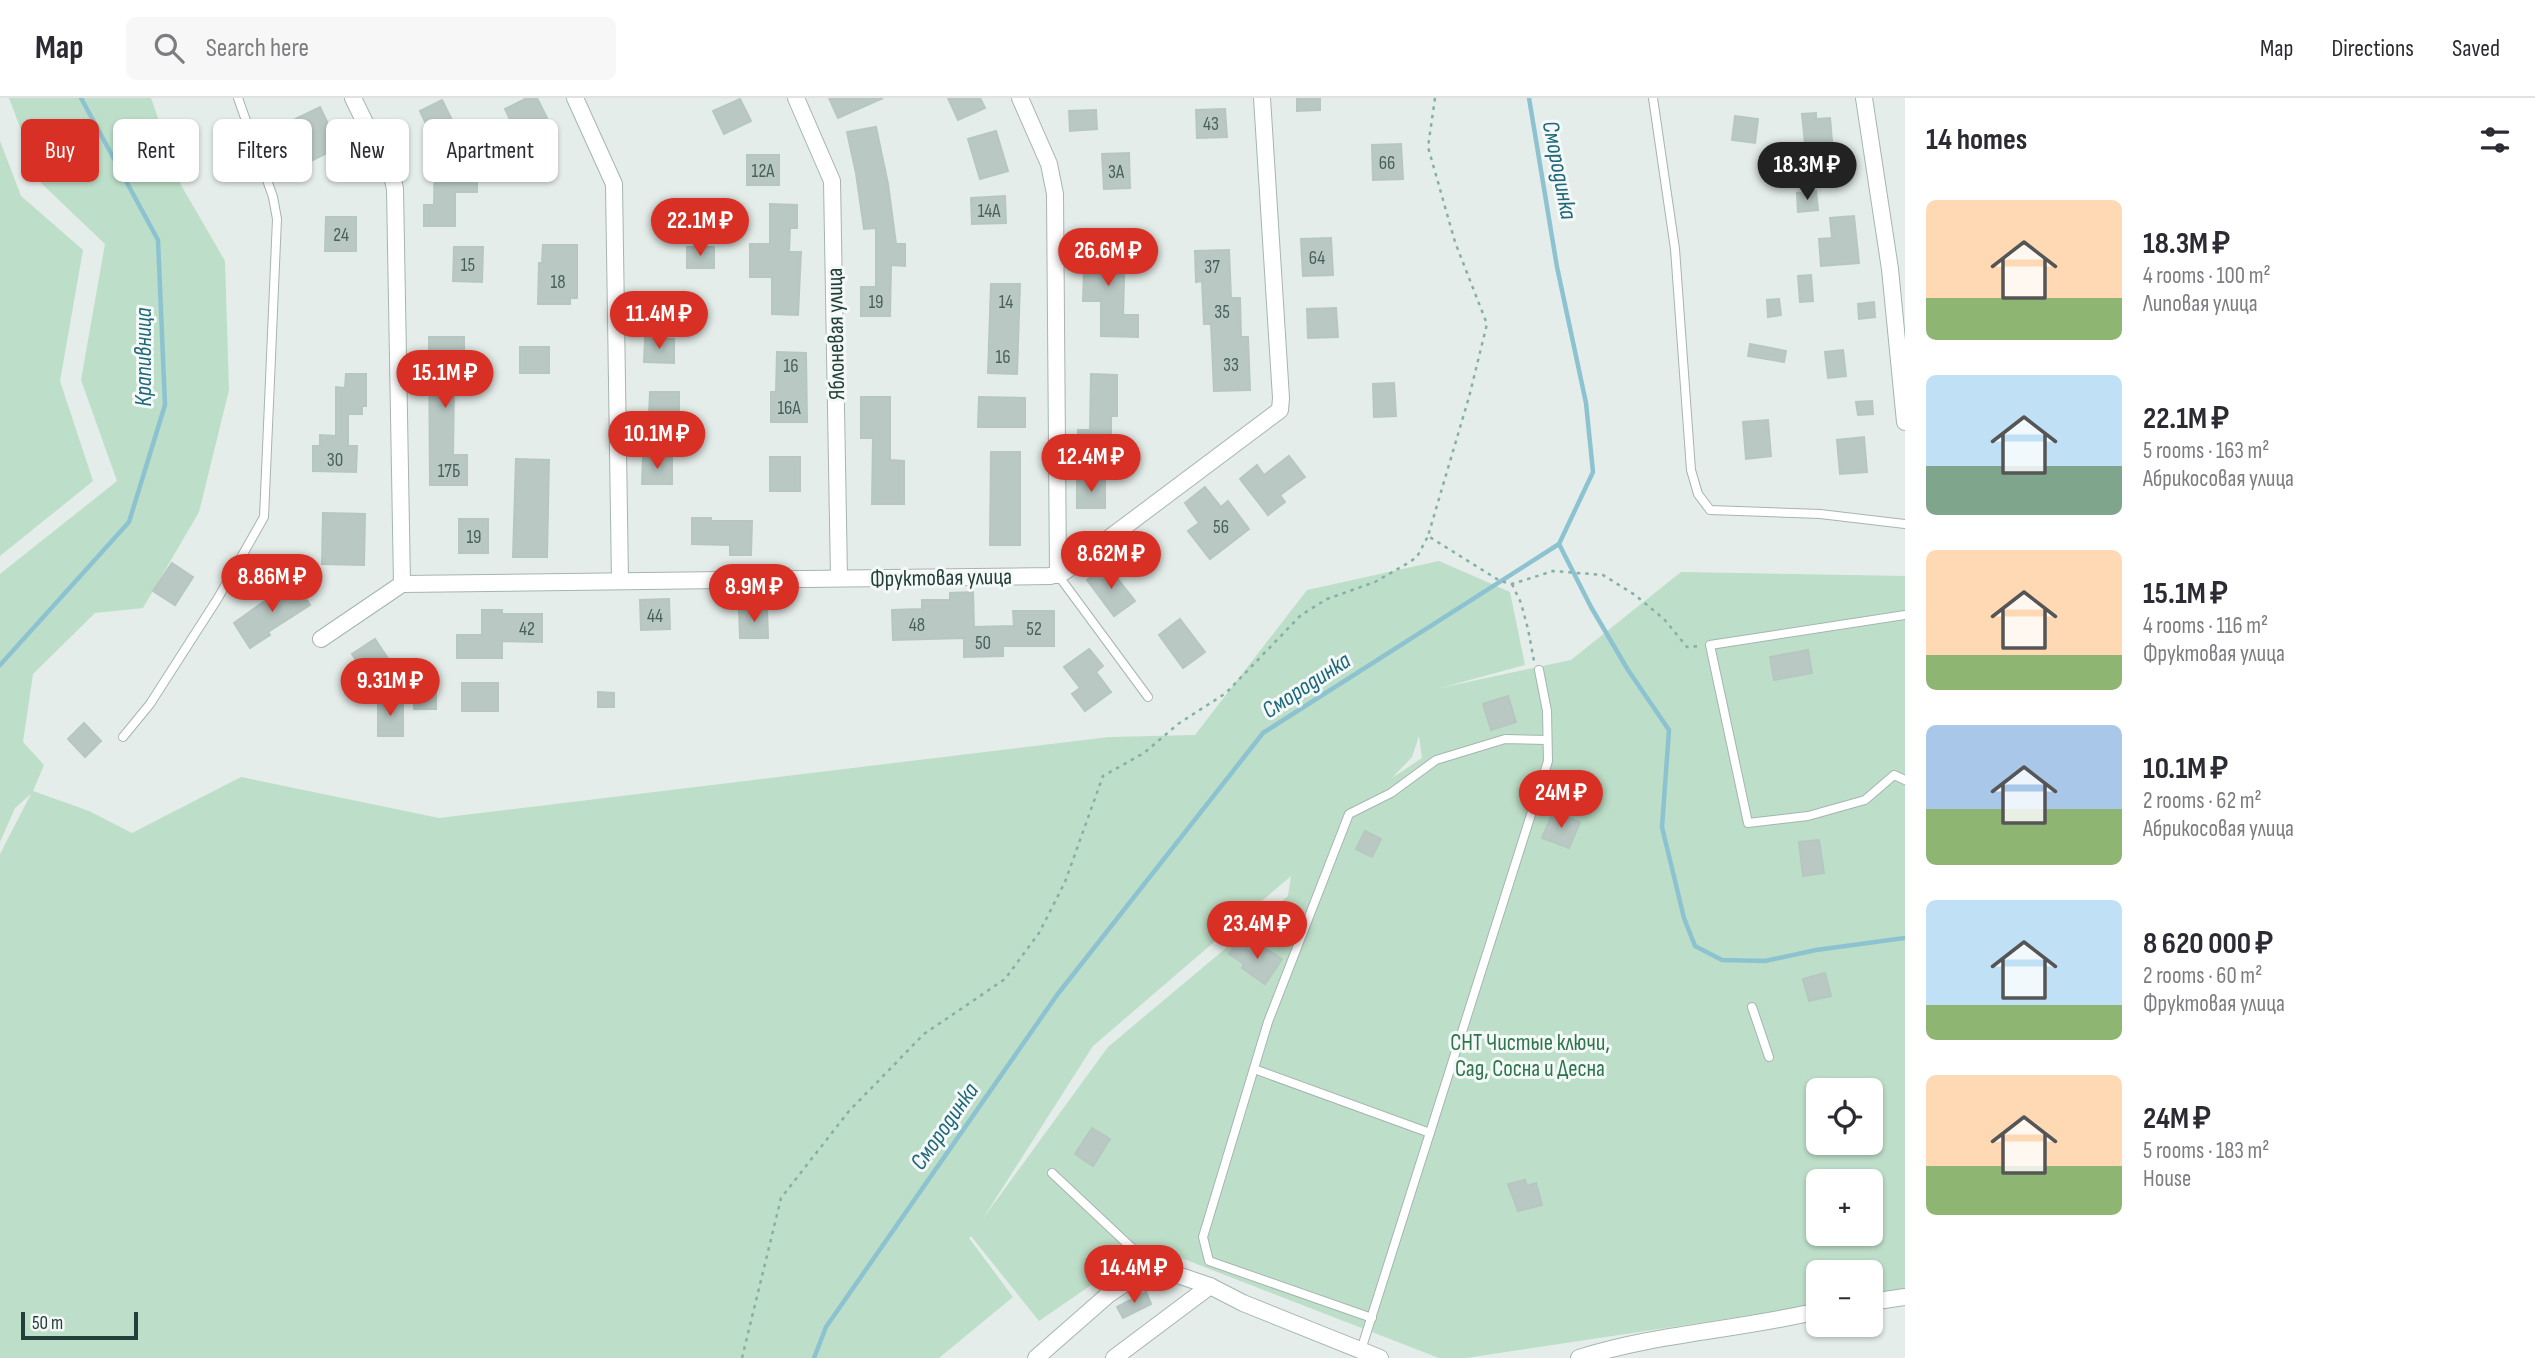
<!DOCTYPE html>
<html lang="en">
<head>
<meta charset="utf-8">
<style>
  :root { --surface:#fff; --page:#f7f7f7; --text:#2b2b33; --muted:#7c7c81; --line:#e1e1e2; --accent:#d93025 }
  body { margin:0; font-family:"Sofia Sans Condensed",sans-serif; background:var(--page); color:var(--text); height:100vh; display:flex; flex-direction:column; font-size:26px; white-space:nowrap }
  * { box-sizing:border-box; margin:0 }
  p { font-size:23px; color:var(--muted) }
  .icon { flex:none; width:38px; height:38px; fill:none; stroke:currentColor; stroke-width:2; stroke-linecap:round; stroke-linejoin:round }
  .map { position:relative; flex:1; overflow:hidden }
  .side { display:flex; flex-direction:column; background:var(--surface); width:630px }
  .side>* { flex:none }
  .top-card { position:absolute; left:21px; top:21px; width:665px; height:63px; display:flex; gap:14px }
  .fabs { position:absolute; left:1806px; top:980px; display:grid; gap:14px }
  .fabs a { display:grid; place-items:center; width:77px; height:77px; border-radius:10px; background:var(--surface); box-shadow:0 2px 5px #0004; font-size:35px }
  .scale { position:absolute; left:21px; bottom:18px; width:117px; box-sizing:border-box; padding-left:7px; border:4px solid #233f39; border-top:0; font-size:19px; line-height:24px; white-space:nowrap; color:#233f39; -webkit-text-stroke:5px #f4f9f7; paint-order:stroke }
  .price { position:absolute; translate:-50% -60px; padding:0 16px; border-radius:24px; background:var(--accent); color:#fff; font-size:23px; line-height:46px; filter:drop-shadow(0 2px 4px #0008) }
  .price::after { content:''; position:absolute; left:50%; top:42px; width:21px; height:16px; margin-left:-10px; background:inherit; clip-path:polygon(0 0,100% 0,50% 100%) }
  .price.current { background:#222; color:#fff }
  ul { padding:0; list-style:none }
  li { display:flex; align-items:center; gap:21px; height:175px; padding:0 21px }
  li span { display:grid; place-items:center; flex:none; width:196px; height:140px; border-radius:10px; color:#555 }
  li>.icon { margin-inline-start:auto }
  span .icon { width:84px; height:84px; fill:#fffc; stroke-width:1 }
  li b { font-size:30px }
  h2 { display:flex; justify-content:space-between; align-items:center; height:84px; padding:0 21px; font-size:30px }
  .tag { padding:0 24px; border-radius:10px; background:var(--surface); box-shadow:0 2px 5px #0004; font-size:24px; line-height:63px }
  .tag.current { background:var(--accent); color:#fff }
  header { display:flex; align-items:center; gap:42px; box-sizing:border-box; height:98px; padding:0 35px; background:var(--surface); border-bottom:2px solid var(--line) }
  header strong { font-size:33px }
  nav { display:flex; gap:38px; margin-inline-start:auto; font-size:24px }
  .search { width:490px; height:63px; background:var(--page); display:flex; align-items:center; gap:18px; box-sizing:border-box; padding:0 24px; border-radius:10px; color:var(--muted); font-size:26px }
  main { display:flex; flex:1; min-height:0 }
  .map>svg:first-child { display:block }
  .green { fill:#bddec8; fill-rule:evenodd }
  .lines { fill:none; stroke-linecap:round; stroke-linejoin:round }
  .stream { stroke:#8dc3d1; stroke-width:4.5 }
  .building { fill:#b9c8c3; stroke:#b6c7c1; stroke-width:2 }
  .lane-casing { stroke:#a6b5b1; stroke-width:10 }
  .street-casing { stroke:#a6b5b1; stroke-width:18 }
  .path { stroke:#85b0a5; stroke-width:2.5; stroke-dasharray:3.5 5; stroke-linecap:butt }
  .lane { stroke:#fff; stroke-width:8 }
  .street { stroke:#fff; stroke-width:16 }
  .labels { text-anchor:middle; stroke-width:6; stroke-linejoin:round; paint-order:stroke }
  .number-label { font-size:19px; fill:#48615c }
  .street-label { font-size:23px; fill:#233f39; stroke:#f4f9f7 }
  .park-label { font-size:23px; fill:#2e754d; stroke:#f4f9f7 }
  .water-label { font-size:24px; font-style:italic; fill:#1e667a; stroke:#f4f9f7 }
</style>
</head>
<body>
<header>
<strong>Map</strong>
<div class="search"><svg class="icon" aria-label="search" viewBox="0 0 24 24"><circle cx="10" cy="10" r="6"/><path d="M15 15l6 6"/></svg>Search here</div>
<nav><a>Map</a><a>Directions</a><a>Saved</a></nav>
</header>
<main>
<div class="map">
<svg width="1905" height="1260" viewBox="0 0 1905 1260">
  <rect width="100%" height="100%" fill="#e4ede9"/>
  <g class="green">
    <path d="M9,0H151L181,87L225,163L229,292L199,414L143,510L95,515L33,576L23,644L44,667L33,693L89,713L132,735L241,679L439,720L1109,639L1195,637L1307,492L1439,463L1510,494L1525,567L1440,590L1571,562L1681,474L1905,478V1193L1871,1199V1174H1818V1207L1466,1260H1439L1176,1158L1146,1149L1039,1223L971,1138L969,1140L1013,1199L939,1260H0V756L31,696L15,710L0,744V476L117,383L81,282L105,146L41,85ZM1419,638L1422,660L1392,680L1412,659ZM1291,778L1288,798L1108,949L982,1122L1093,948ZM1818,992H1871V1045H1818ZM1818,1083H1871V1136H1818Z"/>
    <path d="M0,43L21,98L83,152L60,283L93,383L0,458Z"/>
  </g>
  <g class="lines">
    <g class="stream">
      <path d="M1559,446L1591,509L1628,572L1669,632L1662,729L1684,820L1695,848L1722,862L1765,863L1816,852L1905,840"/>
      <path d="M0,567L129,424L165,307L158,142L81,0"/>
      <path d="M814,1260L826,1229L1057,897L1263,635L1559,446L1593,374L1586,305L1557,169L1529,0"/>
    </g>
  </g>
  <g class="building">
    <path d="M527,0H537L549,24L518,38L505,11Z"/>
    <path d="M829,0H883L838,20Z"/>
    <path d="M948,0H980L985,10L958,22Z"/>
    <path d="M1297,0H1320V12L1297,13Z"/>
    <path d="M740,1L751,23L724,36L713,13Z"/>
    <path d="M442,2L454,26L431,37L420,13Z"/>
    <path d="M320,9L339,49L303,67L283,27Z"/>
    <path d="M1225,11L1227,39L1197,40L1196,12Z"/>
    <path d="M1096,12L1097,31L1070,33L1069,13Z"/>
    <path d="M1816,15V21L1830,20L1832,43L1805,45L1802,16Z"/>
    <path d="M1735,18L1758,21L1755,45L1732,42Z"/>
    <path d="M876,29L888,86L896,146H905V168L891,167L890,218H861V189H876V130L864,131L856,75L847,34Z"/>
    <path d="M996,33L1008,73L980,81L968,41Z"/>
    <path d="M1401,46L1403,81L1373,82L1372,47Z"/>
    <path d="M1129,55L1130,90L1104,91L1102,56Z"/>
    <rect x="747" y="57" width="32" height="30"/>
    <path d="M435,59H477V94H455V128H424V107H434Z"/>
    <path d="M1816,93L1818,112L1798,114L1797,95Z"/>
    <path d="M1005,98L1006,125L972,126L971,100Z"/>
    <path d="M770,106L797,107V130H790L789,154H801L798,217L772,216V179H750V146H770Z"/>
    <path d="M1854,118L1859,165L1821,168L1819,141L1832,140L1830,120Z"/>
    <path d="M326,119H356V153H325Z"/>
    <path d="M1331,140L1333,177L1303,178L1301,141Z"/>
    <path d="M1085,145H1125L1123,217H1138V239L1101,238V203H1083Z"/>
    <path d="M543,147H577V200H570V206H538L539,165H542Z"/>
    <path d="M454,149H483L482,184L453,183Z"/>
    <rect x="687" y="149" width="27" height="21"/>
    <path d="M1229,152L1231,200H1240L1241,239H1248L1250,292L1214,293L1211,226H1204L1202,183L1196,184L1195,153Z"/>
    <path d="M1811,177L1813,203L1800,204L1798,178Z"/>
    <path d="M991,186H1020L1017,276L988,275Z"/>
    <path d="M1779,201L1781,217L1768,219L1767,202Z"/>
    <path d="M1874,204L1875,219L1859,221L1858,206Z"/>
    <path d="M1336,210L1338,239L1308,240L1307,211Z"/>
    <path d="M429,239H464V285H454L453,357H467V387H430Z"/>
    <path d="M645,240L674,241V265L644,264Z"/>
    <path d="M1750,246L1786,253L1784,264L1748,258Z"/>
    <rect x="520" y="249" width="29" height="26"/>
    <path d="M1843,252L1846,278L1828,280L1825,254Z"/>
    <path d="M777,254L806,255L807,324H771V294H776Z"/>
    <path d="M346,276H366V308H362V316H348V348H357L356,374L313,373V348H320V337L336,338V289L345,290Z"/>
    <path d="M1091,276L1117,277V318H1111V357L1078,356V332H1090Z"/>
    <path d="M1394,285L1396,318L1374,319L1373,286Z"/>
    <path d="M650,294H679V317H649Z"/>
    <path d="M861,299H890V362L904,363V406H872L873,340H861Z"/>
    <path d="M979,299L1025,300V329H978Z"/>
    <path d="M1872,303L1873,316L1858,317L1856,304Z"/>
    <path d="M1768,322L1771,358L1746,361L1743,324Z"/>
    <path d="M1864,339L1867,374L1840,376L1837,342Z"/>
    <path d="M991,354H1020V447H990Z"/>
    <path d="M1289,358L1305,379L1280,397L1285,404L1268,417L1240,381L1257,367L1264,377Z"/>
    <rect x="770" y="359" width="30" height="34"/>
    <path d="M643,360H672V386H642Z"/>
    <path d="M516,361L549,362L547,459H513Z"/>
    <rect x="1077" y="382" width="28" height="28"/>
    <path d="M1205,389L1221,409L1228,403L1249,431L1210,461L1188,433L1199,425L1185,405Z"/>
    <path d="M323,415L365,416L364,467L322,466Z"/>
    <path d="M692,420H711V423H752L751,457H730V447L692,446Z"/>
    <rect x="459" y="421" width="29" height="34"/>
    <path d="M172,465L193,479L175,507L153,493Z"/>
    <path d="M1107,467L1135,503L1114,518L1087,482Z"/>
    <path d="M294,482L310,507L268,534L270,537L250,550L234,525Z"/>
    <path d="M973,494L974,529L1014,528L1013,513H1054V548H1003V558L964,559V540L893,542L892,512L922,511V502H950V495Z"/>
    <path d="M669,501L670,531L641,532L640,502Z"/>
    <path d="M767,511L768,540H740L739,512Z"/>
    <path d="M482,512H502V516H542V544L502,543V560H457V537H482Z"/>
    <path d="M1180,521L1205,554L1183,570L1159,537Z"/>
    <path d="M375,541L389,562L367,577L352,556Z"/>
    <path d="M1089,551L1103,568L1096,574L1111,594L1085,613L1072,596L1080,590L1064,569Z"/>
    <path d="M1808,552L1812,575L1774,582L1770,559Z"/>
    <rect x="414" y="583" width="22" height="28"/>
    <rect x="462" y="585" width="36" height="28"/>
    <path d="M598,594L614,595V609H598Z"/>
    <path d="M1508,598L1516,624L1491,632L1483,606Z"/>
    <path d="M378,602L403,603V638H378Z"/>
    <path d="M84,625L101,643L85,659L68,641Z"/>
    <path d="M1553,714L1580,724L1569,750L1542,740Z"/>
    <path d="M1365,733L1381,741L1372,759L1356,751Z"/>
    <path d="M1819,742L1824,775L1803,778L1799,744Z"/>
    <path d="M1237,844L1255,856L1260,847L1282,861L1265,886L1242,870L1244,866L1229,856Z"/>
    <path d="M1825,875L1831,898L1809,903L1803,881Z"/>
    <path d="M1092,1030L1110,1041L1093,1068L1075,1056Z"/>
    <path d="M1525,1082L1527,1088L1536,1085L1542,1107L1518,1113L1508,1086Z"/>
    <path d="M1146,1194L1151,1206L1123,1220L1117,1209Z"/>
  </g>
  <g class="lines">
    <g class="lane-casing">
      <g id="lane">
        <path d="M1653,0L1675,151L1691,372L1698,396L1710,412L1820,416L1905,426"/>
        <path d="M1058,477L1148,599"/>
        <path d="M1905,517L1710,547L1748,725L1808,718L1865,702L1894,677L1905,682"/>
        <path d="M123,639L150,606L218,500L264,419L277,121L273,99L238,0"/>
        <path d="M1752,909L1769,959"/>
        <path d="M1254,971L1430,1035"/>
        <path d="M1052,1075L1151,1168"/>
        <path d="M1372,1220L1209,1163L1203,1139L1268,924L1349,716L1391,695L1436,662L1505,641L1547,642"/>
        <path d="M1361,1252L1548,663L1547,613L1539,572"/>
      </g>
    </g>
    <g class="street-casing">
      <g id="street">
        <path d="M353,0L393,82L395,91L402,486"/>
        <path d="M575,0L614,86L620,483"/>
        <path d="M796,0L832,83L839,480"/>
        <path d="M1020,0L1049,66L1055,96L1058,477"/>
        <path d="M1864,0L1890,171L1905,324"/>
        <path d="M321,541L402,486L1050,478L1064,474L1280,312L1281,300L1262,0"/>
        <path d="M1871,1204L1905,1199"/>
        <path d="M1036,1260L1109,1196L1151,1168L1210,1188L1243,1205L1380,1260"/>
        <path d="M1114,1260L1210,1188"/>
        <path d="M1579,1260C1658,1235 1739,1232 1818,1213"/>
      </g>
    </g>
    <g class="path">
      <path d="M1435,0L1428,49L1455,144L1487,226L1469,299L1428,438L1500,483L1512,486L1553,473L1603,477L1635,497L1664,521L1687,549L1700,548"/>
      <path d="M1512,486L1521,505L1528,531L1534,563"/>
      <path d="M742,1260L781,1100L849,1013L924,936L1005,881L1039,835L1065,784L1103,678L1144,655L1178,626L1226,595L1301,517L1327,501L1375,484L1408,465L1417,459L1428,438"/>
    </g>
    <use href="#lane" class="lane"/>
    <use href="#street" class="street"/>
  </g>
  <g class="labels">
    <g class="number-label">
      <text x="1211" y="32">43</text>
      <text x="1387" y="71">66</text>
      <text x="763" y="79">12А</text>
      <text x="1116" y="80">3А</text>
      <text x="989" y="119">14А</text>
      <text x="341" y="143">24</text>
      <text x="1317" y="166">64</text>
      <text x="468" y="173">15</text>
      <text x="1212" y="175">37</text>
      <text x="558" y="190">18</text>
      <text x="876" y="210">19</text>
      <text x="1006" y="210">14</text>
      <text x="1222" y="220">35</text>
      <text x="1003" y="265">16</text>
      <text x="1231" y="273">33</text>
      <text x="791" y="274">16</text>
      <text x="789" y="316">16А</text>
      <text x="335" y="368">30</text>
      <text x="449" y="379">17Б</text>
      <text x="1221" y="435">56</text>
      <text x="474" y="445">19</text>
      <text x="655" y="524">44</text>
      <text x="917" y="533">48</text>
      <text x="527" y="537">42</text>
      <text x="1034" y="537">52</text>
      <text x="983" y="551">50</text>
    </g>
    <g class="street-label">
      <text transform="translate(835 236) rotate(-91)" y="8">Яблоневая улица</text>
      <text transform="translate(941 479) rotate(-1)" y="8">Фруктовая улица</text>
    </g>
    <g class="park-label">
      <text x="1530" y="952">СНТ Чистые ключи,<tspan x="1530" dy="26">Сад, Сосна и Десна</tspan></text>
    </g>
    <g class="water-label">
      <text transform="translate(1560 72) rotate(79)" y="8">Смородинка</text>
      <text transform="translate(143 259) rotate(-90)" y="8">Крапивница</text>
      <text transform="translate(1306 587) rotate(-33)" y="8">Смородинка</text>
      <text transform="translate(944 1028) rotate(-55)" y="8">Смородинка</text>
    </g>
  </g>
</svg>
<div class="fabs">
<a><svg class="icon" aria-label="locate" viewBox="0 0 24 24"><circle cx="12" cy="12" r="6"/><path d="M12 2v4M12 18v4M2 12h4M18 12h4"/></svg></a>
<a>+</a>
<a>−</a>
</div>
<div class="scale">50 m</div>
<b class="price current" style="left:1807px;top:104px">18.3M ₽</b>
<b class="price" style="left:700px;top:160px">22.1M ₽</b>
<b class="price" style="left:1108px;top:190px">26.6M ₽</b>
<b class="price" style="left:659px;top:253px">11.4M ₽</b>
<b class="price" style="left:445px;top:312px">15.1M ₽</b>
<b class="price" style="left:657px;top:373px">10.1M ₽</b>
<b class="price" style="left:1091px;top:396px">12.4M ₽</b>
<b class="price" style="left:1111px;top:493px">8.62M ₽</b>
<b class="price" style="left:272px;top:516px">8.86M ₽</b>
<b class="price" style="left:754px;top:526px">8.9M ₽</b>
<b class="price" style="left:390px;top:620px">9.31M ₽</b>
<b class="price" style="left:1561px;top:732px">24M ₽</b>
<b class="price" style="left:1257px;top:863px">23.4M ₽</b>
<b class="price" style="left:1134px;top:1207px">14.4M ₽</b>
<div class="top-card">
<a class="tag current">Buy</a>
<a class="tag">Rent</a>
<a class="tag">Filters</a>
<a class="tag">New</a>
<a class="tag">Apartment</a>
</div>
</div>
<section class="side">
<h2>14 homes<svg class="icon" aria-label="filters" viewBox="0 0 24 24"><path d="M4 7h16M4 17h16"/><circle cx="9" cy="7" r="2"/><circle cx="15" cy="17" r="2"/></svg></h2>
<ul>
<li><span style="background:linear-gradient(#ffd9b3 70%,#8fb573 0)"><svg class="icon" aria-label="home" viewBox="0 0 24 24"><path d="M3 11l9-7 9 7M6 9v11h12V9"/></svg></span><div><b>18.3M ₽</b><p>4 rooms · 100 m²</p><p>Липовая улица</p></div></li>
<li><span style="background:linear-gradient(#bfe0f5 65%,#7fa58c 0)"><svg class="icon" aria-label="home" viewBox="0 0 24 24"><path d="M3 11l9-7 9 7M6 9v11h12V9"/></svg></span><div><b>22.1M ₽</b><p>5 rooms · 163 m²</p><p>Абрикосовая улица</p></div></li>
<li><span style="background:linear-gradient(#ffd9b3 75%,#8fb573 0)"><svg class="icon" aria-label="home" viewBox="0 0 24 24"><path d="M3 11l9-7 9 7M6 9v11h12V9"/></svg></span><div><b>15.1M ₽</b><p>4 rooms · 116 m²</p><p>Фруктовая улица</p></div></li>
<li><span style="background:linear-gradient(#a9c7e8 60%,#8fb573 0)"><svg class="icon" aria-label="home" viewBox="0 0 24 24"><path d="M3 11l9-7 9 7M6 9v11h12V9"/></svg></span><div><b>10.1M ₽</b><p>2 rooms · 62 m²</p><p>Абрикосовая улица</p></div></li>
<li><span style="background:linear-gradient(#bfe0f5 75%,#8fb573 0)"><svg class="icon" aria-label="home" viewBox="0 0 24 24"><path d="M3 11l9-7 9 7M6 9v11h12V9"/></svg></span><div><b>8 620 000 ₽</b><p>2 rooms · 60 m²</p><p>Фруктовая улица</p></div></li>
<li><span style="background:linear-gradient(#ffd9b3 65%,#8fb573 0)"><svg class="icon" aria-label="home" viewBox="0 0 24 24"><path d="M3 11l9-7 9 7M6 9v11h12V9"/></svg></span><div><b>24M ₽</b><p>5 rooms · 183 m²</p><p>House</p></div></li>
</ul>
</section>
</main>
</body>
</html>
